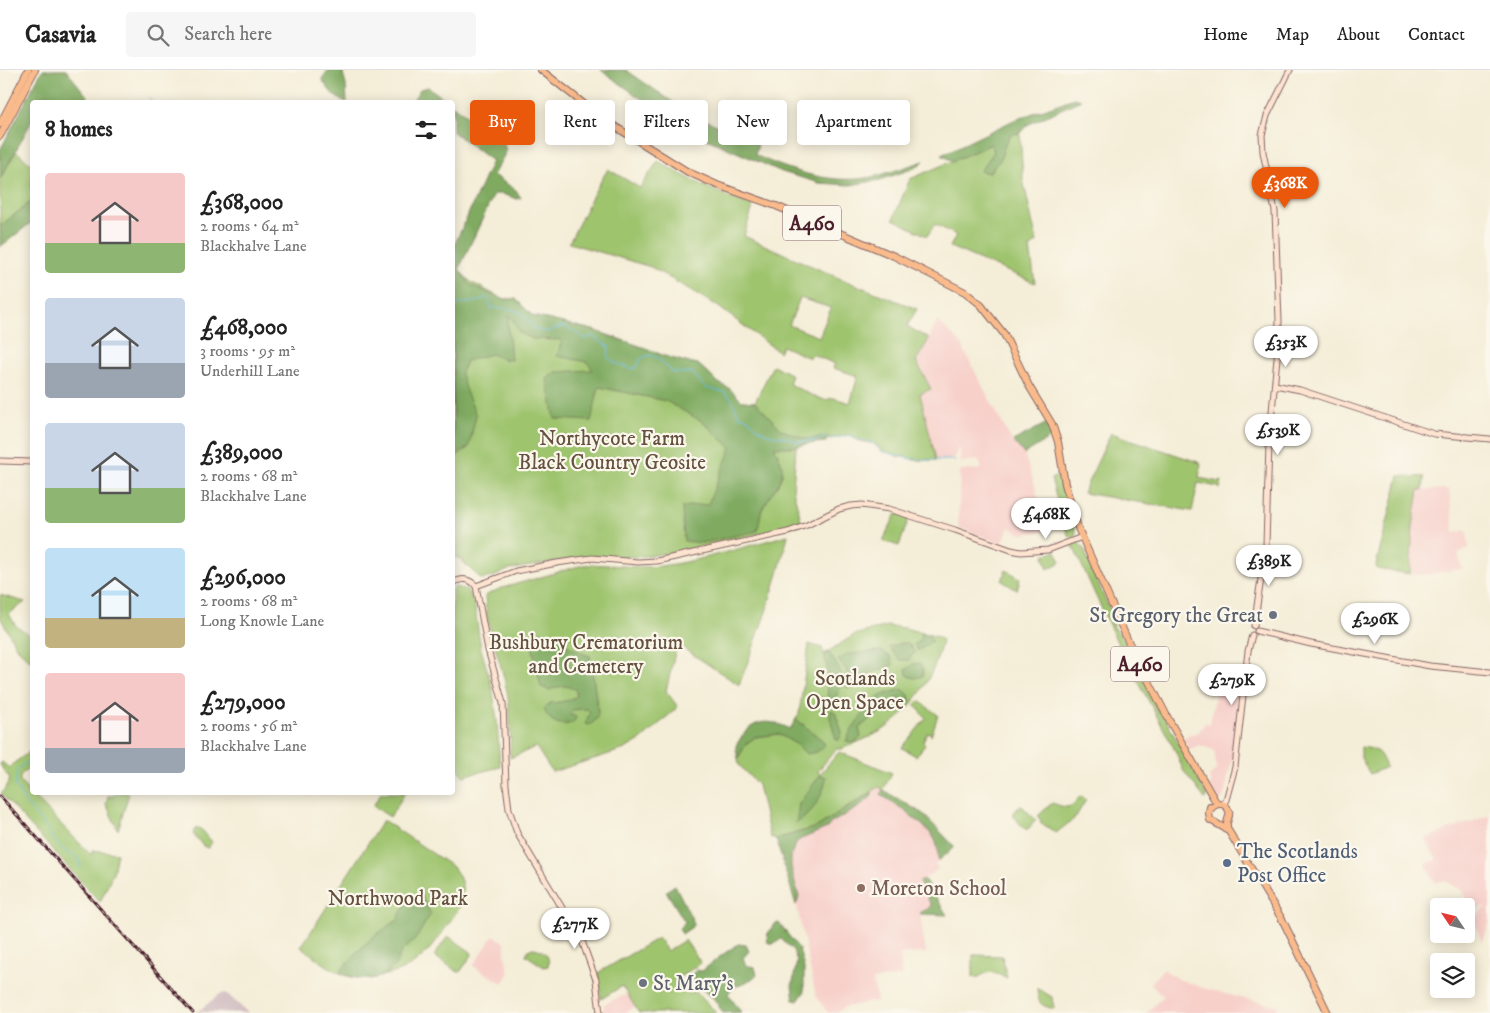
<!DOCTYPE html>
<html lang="en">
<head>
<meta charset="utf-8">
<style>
  :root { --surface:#fff; --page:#f6f6f6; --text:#222; --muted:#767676; --line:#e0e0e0; --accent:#ea580c }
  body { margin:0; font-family:"IM FELL DW Pica",serif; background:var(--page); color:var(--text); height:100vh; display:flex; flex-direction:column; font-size:19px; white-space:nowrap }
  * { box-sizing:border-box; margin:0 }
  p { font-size:16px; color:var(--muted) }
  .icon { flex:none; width:28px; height:28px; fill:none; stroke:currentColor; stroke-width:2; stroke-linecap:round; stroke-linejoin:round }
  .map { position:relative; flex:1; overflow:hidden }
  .panel { position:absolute; left:30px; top:30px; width:425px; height:695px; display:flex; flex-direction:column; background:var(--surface); border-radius:5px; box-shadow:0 2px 12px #0003 }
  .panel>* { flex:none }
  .top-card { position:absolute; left:470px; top:30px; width:475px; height:45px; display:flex; gap:10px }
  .needle { width:32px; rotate:305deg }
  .fabs { position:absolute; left:1430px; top:828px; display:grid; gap:10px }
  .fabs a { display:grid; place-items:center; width:45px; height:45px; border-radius:5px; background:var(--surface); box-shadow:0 2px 12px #0003; font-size:25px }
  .price { position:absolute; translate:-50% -42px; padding:0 11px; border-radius:18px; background:#fff; color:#222; font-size:16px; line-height:32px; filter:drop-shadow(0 1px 2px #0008) }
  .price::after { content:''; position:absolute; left:50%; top:30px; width:15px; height:11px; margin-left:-8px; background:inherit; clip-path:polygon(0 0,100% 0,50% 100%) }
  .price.selected { background:var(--accent); color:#fff }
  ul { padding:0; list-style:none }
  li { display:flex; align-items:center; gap:15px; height:125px; padding:0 15px }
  li span { display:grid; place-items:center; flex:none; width:140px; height:100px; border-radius:5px; color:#555 }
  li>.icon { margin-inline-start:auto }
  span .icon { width:60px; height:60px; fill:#fffc; stroke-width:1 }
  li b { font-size:21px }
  h2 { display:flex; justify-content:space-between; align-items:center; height:60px; padding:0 15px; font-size:21px }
  .tag { padding:0 18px; border-radius:5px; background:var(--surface); box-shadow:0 2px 12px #0003; font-size:18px; line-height:45px }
  .tag.selected { background:var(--accent); color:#fff }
  header { display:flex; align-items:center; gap:30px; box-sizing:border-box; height:70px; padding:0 25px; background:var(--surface); border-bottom:1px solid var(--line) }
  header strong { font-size:24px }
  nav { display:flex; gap:28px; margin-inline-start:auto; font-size:18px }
  .search { width:350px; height:45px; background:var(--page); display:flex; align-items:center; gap:12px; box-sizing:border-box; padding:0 18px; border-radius:5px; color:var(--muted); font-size:19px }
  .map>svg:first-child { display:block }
  .built { fill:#f7d0ca }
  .industrial { fill:#d2bec2 }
  .green { fill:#9fc46e; stroke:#74724c; fill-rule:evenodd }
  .forest { fill:#7faa61; stroke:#646446 }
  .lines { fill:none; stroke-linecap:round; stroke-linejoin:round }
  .stream { stroke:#61badf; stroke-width:1 }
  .secondary-casing { stroke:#866767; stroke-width:7 }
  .highway-casing { stroke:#866767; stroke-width:8 }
  .secondary { stroke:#fde4d1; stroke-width:5 }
  .highway { stroke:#fabb8c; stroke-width:6 }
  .rail-casing { stroke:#4a1f2b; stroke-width:3 }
  .rail { stroke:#fbf7ec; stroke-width:1; stroke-dasharray:4; stroke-linecap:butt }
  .worship-dot { fill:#6b7280; stroke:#fbf7ec; stroke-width:2 }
  .service-dot { fill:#5c6f8a; stroke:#fbf7ec; stroke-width:2 }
  .education-dot { fill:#8d6e63; stroke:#fbf7ec; stroke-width:2 }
  .labels { text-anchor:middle; stroke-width:4.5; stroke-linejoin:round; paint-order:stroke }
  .shield { fill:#fbf7ec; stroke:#7f6065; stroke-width:1 }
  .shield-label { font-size:20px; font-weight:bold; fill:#4a1f2b }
  .park-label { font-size:21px; fill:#64513f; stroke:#fbf7ec }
  .worship-label { font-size:21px; fill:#5b616d; stroke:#fbf7ec; text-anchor:end }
  .service-label { font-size:21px; fill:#4e5e75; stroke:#fbf7ec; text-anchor:start }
  .education-label { font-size:21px; fill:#785e54; stroke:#fbf7ec; text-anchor:start }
</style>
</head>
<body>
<header>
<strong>Casavia</strong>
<div class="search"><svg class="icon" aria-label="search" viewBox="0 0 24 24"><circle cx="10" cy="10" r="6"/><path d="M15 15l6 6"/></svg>Search here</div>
<nav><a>Home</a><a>Map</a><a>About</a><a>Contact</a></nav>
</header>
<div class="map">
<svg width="1490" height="943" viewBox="0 0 1490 943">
  <rect width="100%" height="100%" fill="#fbf7ec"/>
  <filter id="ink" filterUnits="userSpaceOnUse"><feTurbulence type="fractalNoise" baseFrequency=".02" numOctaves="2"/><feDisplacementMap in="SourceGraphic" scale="10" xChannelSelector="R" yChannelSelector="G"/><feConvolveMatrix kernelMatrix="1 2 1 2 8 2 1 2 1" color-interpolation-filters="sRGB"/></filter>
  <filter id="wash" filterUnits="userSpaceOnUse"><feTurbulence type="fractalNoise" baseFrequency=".0096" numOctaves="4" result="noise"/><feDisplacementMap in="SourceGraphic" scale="20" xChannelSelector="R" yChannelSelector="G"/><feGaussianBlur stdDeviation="1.12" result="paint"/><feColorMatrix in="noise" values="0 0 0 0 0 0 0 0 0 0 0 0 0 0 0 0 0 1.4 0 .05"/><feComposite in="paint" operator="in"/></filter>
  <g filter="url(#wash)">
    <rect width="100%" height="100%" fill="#f4edd7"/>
    <g class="built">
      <path d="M938,251L959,271L1011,370L1024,384L1035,416L1046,461L1022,464L1009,457L1002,474L958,457L960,401L982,399L979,390L961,392L960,379L957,380L954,390H936L920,324L931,319L916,291Z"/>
      <path d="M1449,419L1454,463L1467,460L1469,479L1458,483L1462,499L1425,505L1410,504L1413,456L1419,420Z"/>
      <path d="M1218,611L1240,614L1235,675L1225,722L1222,729L1218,731L1209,715L1212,713L1209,706L1217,699L1214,680L1199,675L1189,680L1183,668L1200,661V658H1203L1204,653L1210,654Z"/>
      <path d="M880,717L922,743L955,777L935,794L938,799L924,809L947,845H920L926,883L900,884L902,906L873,910L877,931L845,937L836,943H828L816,926L795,827L776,769L872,722Z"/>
      <path d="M1490,745V851L1482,873L1474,849L1486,836L1470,840L1463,821L1444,810L1435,813L1426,794L1437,790L1435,785L1432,782L1426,768Z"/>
      <path d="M494,865L505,873V886L509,903L502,913L473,896Z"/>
      <path d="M1163,899L1178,909L1203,918L1237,927L1278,936L1275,943H1146L1164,926L1150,914Z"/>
      <path d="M627,924L635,936L625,943H603L604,934Z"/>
    </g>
    <path class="industrial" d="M226,923L248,943L197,942L220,924Z"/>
    <g class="green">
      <path d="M1020,63L1023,110L1037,172L1030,178L1035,213L950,177L956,165L935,154L927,166L893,149L910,109L992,74L994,82L981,101L989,103L1000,90L1005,74L1011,64Z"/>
      <path d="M16,81L32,95V131L0,156V109Z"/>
      <path d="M658,91C688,109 719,124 753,136L744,166L841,209L917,239L907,256L929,269L916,291L931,319L920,324L936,390H914L906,387H899L891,383L883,382L875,374L856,370L850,365L829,369L828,367L796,377L793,420L802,454L673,483L636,487H582L508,500L493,507L481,509L460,489L453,486L452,194L471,212L503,229H516L533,246L593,260L648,279L664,286L686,292L698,294L717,312L730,319L742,331L755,332L773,295L792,305L789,314L811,325L824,330L834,328L850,333L858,306L833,298L835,294L812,284L810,288L782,276L779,282L716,235L651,197L569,173L595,121L608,99L640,118ZM800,228L831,238L819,267L789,255Z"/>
      <path d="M1111,363L1201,393L1199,408L1219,412L1222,411L1220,419L1218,417L1198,413L1192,441L1083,423Z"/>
      <path d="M1059,405L1076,463L1074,467H1069L1066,460L1051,409Z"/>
      <path d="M1399,406L1424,407L1423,420H1419L1413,456L1410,504L1377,499L1376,495Z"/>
      <path d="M897,444L909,448L899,476L883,471L895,446Z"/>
      <path d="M788,465C776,517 758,566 739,615L677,574L666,621L678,637L642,669L625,679L552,702L536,677L510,688C511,663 511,637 505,612C498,582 486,557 485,526L499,519L583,495C608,493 634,499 660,496C703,491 746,476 788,465Z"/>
      <path d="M1077,472L1083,477L1100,518L1113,547L1114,557L1125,571L1139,601L1208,727L1205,729L1183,700L1176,682L1116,570L1073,476L1072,474Z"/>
      <path d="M1056,481L1060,490L1059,493L1048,499L1044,485Z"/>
      <path d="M1006,500L1020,508L1017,520L1002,511Z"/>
      <path d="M455,517L466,519L474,532L481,579L492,616L497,651L500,697L463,706L452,686V519Z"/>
      <path d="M0,525L25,532L9,544L16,556L32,566V592L17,578L0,547Z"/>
      <path d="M887,556L905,558L938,567L942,570C936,605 911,643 881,661C869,668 855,673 842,679H836L818,701L820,704L839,682L892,703L883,720L879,717L817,757L776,769L770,767L758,715L739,695L738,688L746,674L755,667L779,664L796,674L807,684L824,675L823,671L796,649L799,644L809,574L822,578L824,584L854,565Z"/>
      <path d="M919,631L938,645L931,666L930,662L927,663L923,671L925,675L916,686L902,678L926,648L915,635Z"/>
      <path d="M1361,677C1378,679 1380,682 1386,697L1370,704L1361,688Z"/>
      <path d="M32,680V694L20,706V712L91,785L92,780L117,783L113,803L100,832L1,724C16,704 8,711 0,694L2,692L9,698L14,693Z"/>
      <path d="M118,723H129L118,760L106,734L108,726H113Z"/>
      <path d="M381,723H405L390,747L373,736Z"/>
      <path d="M1080,726L1086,730L1075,748L1056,763L1040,752L1041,751L1038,746L1052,733C1067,738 1071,740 1080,726Z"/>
      <path d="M1020,736H1022L1036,750L1028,759H1025L1014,747V742Z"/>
      <path d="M383,750L453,797C463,810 465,821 460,837C437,869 425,897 383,906C369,909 356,910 342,904C328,898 314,886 301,877Z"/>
      <path d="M199,758L203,761L212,772L208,778L203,776L193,764L195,759Z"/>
      <path d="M448,866L471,882L472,885L460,902H458L434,886Z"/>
      <path d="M658,868L667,881L685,870L701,893L677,909L690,924L695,921L717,943H639L622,916L601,929L598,903Z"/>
      <path d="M533,878C542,879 551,885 548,896L544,897L526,885L528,880Z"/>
      <path d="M973,885L1002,886L1007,908C994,901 990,900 977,908L973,907Z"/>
      <path d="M1037,918L1052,927L1054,939C1039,935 1038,933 1037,918Z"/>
    </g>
    <g class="forest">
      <path d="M42,0H66L92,32H55L46,24L41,32H32V51L0,109V80Z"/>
      <path d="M328,0H342L346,15L347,32C333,28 329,20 322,9Z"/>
      <path d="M601,0H626L683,39L758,75L755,85C792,102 835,116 876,106C892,102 908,96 924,91L915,98L880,110L850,115L819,113L782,102L693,63L661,43Z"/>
      <path d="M428,17L449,32H412L420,19Z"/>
      <path d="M1074,28L1081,30L1027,55L1020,63L1011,64L1005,74L1000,90L989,103L980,101L994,82L991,74L953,91L941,85L1012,51Z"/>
      <path d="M453,35L504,73L506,82L493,105L516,120L521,128L517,129L502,124H494L459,199L470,215L503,229H516L533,246L593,260L648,279L664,286L686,292L698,294L717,312L730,319L742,331L755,332L782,360L806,369L828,367L826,372L803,374L793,377H774C792,408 777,412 763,438C759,446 760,454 757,461L702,473L684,471L682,437L708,434L731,378L703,352L666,331L599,317L591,351L555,349L547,309L555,302L593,300L587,292L557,286L562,270L533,269L520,263L509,245L508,256L511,290L503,289L491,284L466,291L461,303L465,319L476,345L469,377L453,388V178L492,91L453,62Z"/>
      <path d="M32,131V152L0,177V156Z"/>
      <path d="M1047,353L1052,367L1024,384L1013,371Z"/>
      <path d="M540,561L584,584L590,586L598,641C598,648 595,652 589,655L585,654L590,642L587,639L573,640L570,645L575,646L576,648L573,653C559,657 549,652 544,639L550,633L566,631L572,629L576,626V620C566,613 559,617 549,620L541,617L531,570L536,562Z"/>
      <path d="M921,563L928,565L932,571L918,581L914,574L920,571Z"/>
      <path d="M901,573H908L915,582L909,590H900L889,577Z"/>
      <path d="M881,581L891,587L893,595C876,603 863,601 851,618H847V601L838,590L848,584Z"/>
      <path d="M829,583C838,597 848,606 838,623C835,628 835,633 830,636L827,633L828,602L824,584Z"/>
      <path d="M920,593L923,600V606L915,608L908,606L906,600L913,594Z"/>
      <path d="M903,619L909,625L911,633L897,628L859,658L861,667L855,673L846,671C852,657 872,627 887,623C893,621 898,621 903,619Z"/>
      <path d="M831,640L835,642L842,662L839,670H836L830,647Z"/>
      <path d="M796,649L823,671L825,675L817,682L807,684L796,674L779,664L755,667L746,674L738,688C737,685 736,679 736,676C737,673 741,668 743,665C755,648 773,650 790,659Z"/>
      <path d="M820,705L826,707C824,725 812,745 796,753L799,734Z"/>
      <path d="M883,720L922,743L955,777L938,791C938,784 938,775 934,768C927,756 894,732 881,725Z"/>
      <path d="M872,722V726L859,737L831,753L827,758L799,770L794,777L791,785V797L799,827L796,835L776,769L817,757Z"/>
      <path d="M924,809L947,845L920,844L922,841L928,839L931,835L920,814V811Z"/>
      <path d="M675,815L694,853L692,857L682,864L679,858L685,852L666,821Z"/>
      <path d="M421,825L431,844C425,852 421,862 414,871C411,875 405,877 402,881C399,885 398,891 395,895C381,914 361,910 341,904L342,899C361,877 372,865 398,850C402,837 408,830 421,825Z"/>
      <path d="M779,853L799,879L804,898V922L798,931L794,930L792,916L797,891L793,880L781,869C776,873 773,875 767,872L768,863L774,854Z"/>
      <path d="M738,874L746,875L749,881L743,888L746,895L755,898L757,904C750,914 734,913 728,924L741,942L723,943C720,938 717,933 714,929C706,921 693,917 691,905L696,900L702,901L722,885Z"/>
    </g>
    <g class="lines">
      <g class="stream">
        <path d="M149,28L152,32"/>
        <path d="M452,235L480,231L486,227L490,232L491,238C513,238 523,239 534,259L547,262L564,256C572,261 578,262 585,269L592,266L609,277L608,288L617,294L633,299L637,297L641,288L651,285L658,288L673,303H693L705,318L724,322L732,330L739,346C753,349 752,355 762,361C771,368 786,364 796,372L818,370L823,367C833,370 840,367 850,365C858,372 864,369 872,373C876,374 877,379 881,381C884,383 889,382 892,384C912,391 933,390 955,390"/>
        <path d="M32,688L17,700L15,716L28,736L47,758L52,768L66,782L77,787L80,792V799"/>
      </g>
    </g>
  </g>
  <g filter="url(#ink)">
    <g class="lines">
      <g class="secondary-casing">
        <g id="secondary">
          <path d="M1275,315L1300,320L1434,364L1490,369"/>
          <path d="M0,391L32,392"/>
          <path d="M452,513C462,508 469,508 476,516"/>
          <path d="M476,516L516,501L557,493L592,488L638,492L657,491L788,462L807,455L839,439L851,436L862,435L889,439L955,460L1011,480L1021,482L1048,480L1082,467"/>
          <path d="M476,516L488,580L503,633L506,715L509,739L517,763L582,871L596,910L600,943"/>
          <path d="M1254,556L1266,475L1269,373L1277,288L1279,251L1275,141L1263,82L1262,65L1267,46L1290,0"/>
          <path d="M1257,561L1311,574L1430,596L1490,602"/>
          <path d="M1223,734L1226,730L1235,697L1248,581L1252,565"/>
        </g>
      </g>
      <g class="highway-casing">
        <g id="highway">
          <path d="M541,0L603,49L688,102L717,115L776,136L894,186L965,222L981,235L1004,264L1029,316L1052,354L1058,372L1065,414L1078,458L1128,571L1170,652L1217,734"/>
          <path d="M0,54L28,0"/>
          <path d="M0,66L35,0"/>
          <path d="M1210,737L1209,743L1210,750L1228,760"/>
          <path d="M1210,740C1215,733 1225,731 1229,741C1231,748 1224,751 1228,760L1283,851L1328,943"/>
        </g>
      </g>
      <use href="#secondary" class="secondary"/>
      <use href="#highway" class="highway"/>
      <g class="rail-casing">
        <path id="rail" d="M0,726L193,943"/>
      </g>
      <use href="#rail" class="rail"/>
    </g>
  </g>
  <g class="worship-dot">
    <circle cx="1273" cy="545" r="5"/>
    <circle cx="643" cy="913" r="5"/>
  </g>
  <circle class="service-dot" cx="1227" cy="793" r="5"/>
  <circle class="education-dot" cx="861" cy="818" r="5"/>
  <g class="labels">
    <g class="shield">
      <rect x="783" y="135.5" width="58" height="35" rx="4"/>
      <rect x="1111" y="576.5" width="58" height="35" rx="4"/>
    </g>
    <g class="shield-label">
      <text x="812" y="160">A460</text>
      <text x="1140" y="601">A460</text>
    </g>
    <g class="park-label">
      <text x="612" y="375">Northycote Farm<tspan x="612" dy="24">Black Country Geosite</tspan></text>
      <text x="586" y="579">Bushbury Crematorium<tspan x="586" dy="24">and Cemetery</tspan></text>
      <text x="855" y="615">Scotlands<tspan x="855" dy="24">Open Space</tspan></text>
      <text x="398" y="835">Northwood Park</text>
    </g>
    <g class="worship-label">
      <text x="1263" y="552">St Gregory the Great</text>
      <text x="653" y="920" text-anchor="start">St Mary's</text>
    </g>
    <g class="service-label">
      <text x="1237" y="788">The Scotlands<tspan x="1237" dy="24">Post Office</tspan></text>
    </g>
    <g class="education-label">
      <text x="871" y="825">Moreton School</text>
    </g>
  </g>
</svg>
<div class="fabs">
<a><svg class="needle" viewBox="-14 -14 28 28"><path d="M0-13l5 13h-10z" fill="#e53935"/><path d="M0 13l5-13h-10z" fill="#767676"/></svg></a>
<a><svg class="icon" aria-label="layers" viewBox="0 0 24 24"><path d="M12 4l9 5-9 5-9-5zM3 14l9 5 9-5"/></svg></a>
</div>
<b class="price selected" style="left:1285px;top:139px">£368K</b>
<b class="price" style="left:1286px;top:298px">£353K</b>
<b class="price" style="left:1278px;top:386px">£539K</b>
<b class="price" style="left:1046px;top:470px">£468K</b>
<b class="price" style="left:1269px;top:517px">£389K</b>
<b class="price" style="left:1375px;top:575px">£296K</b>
<b class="price" style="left:1232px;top:636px">£279K</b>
<b class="price" style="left:575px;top:880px">£277K</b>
<div class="top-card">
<a class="tag selected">Buy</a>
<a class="tag">Rent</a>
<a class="tag">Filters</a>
<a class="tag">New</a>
<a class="tag">Apartment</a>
</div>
<section class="panel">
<h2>8 homes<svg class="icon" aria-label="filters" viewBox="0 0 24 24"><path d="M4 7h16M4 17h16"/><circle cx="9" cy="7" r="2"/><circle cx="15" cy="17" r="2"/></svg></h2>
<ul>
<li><span style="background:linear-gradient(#f6c9c9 70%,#8fb573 0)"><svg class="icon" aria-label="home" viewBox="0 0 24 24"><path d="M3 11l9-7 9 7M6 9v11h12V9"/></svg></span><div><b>£368,000</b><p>2 rooms · 64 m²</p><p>Blackhalve Lane</p></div></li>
<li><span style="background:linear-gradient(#c9d6e8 65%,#9aa5b1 0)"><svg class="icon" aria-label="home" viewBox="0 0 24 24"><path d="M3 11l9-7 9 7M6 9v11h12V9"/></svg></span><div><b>£468,000</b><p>3 rooms · 95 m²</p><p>Underhill Lane</p></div></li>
<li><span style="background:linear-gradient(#c9d6e8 65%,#8fb573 0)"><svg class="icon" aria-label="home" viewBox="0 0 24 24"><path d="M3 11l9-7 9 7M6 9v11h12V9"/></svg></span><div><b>£389,000</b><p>2 rooms · 68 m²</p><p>Blackhalve Lane</p></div></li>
<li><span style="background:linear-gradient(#bfe0f5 70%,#c2b280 0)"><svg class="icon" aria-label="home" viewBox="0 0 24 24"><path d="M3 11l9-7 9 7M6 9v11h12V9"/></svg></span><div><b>£296,000</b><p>2 rooms · 68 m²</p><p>Long Knowle Lane</p></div></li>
<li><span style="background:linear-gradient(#f6c9c9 75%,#9aa5b1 0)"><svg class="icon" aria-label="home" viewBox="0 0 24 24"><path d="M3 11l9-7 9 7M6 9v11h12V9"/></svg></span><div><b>£279,000</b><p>2 rooms · 56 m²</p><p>Blackhalve Lane</p></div></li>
</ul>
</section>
</div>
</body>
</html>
